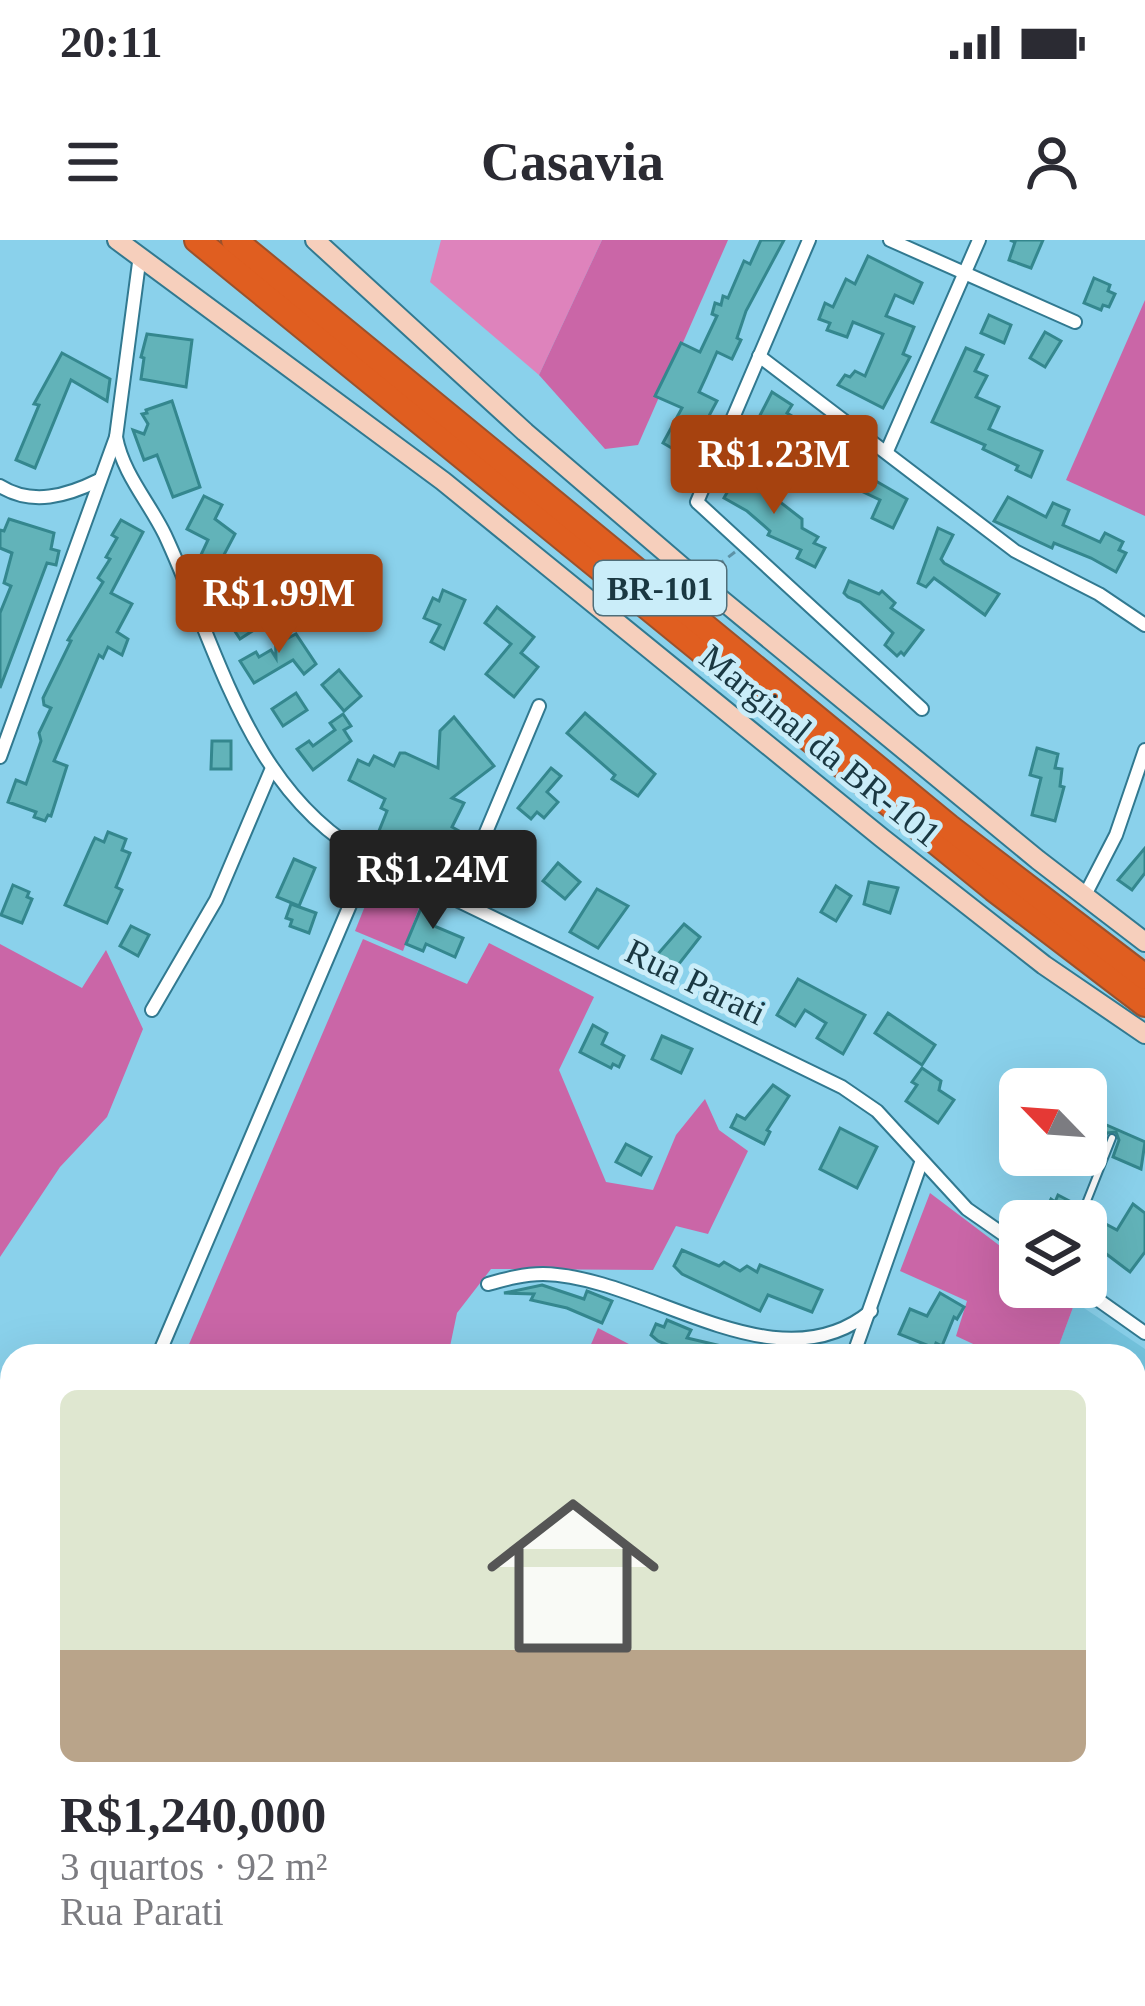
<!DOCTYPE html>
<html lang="pt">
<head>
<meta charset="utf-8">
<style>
  :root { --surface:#fff; --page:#f2f2f3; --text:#2b2b33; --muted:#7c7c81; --accent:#a6420f }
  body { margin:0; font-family:Georgia,serif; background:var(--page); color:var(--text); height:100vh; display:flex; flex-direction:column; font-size:45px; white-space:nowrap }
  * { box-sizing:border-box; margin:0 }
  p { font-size:39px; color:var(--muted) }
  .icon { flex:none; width:66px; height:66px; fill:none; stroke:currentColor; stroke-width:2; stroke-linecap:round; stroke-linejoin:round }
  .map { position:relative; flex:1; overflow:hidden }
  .side { position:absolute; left:0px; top:1104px; width:1146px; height:663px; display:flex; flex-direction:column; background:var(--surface); border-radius:36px 36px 0 0; box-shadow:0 12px 48px #0002 }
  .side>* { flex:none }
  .needle { width:78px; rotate:295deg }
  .buttons { position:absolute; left:999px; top:828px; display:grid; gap:24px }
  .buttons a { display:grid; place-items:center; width:108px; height:108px; border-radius:18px; background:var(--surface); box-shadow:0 12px 48px #0002; font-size:60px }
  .price { position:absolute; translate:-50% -102px; padding:0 27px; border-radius:12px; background:var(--accent); color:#fff; font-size:39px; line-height:78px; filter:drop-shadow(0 3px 6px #0008) }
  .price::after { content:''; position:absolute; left:50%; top:72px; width:36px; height:27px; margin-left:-18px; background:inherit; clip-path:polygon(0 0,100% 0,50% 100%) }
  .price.current { background:#222; color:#fff }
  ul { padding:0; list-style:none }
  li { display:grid; align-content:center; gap:24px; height:636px; padding:0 60px }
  li span { display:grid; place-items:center; height:372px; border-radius:18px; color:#555 }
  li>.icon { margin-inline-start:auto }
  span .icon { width:216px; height:216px; fill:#fffc; stroke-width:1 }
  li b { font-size:51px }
  .status { display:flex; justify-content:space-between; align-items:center; height:84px; padding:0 60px; background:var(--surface); direction:ltr }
  .status svg { height:33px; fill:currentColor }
  header { display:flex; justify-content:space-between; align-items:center; height:156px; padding:0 60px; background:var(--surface); font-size:54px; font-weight:600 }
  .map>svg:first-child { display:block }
  .built { fill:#74c4df }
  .green { fill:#de83bc }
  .forest { fill:#ca66a7 }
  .building { fill:#62b3b9; stroke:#34878e; stroke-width:3 }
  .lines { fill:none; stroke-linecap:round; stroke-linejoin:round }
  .lane-casing { stroke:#317990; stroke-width:10 }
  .street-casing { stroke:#317990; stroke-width:16 }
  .secondary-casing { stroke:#317990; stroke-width:22 }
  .highway-casing { stroke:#9b512c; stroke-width:28 }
  .path { stroke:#5d93a7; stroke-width:3; stroke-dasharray:12 6; stroke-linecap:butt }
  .lane { stroke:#fff; stroke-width:6 }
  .street { stroke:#fff; stroke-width:12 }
  .secondary { stroke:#f6cfbc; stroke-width:18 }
  .highway { stroke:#e05e20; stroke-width:24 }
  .labels { text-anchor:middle; stroke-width:10; stroke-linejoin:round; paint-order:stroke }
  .shield { fill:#caedf9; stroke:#4f6e79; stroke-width:3 }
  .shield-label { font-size:33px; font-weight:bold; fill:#1a3842 }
  .street-label { font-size:36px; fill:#1a3842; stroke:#caedf9 }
</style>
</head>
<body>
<div class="status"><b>20:11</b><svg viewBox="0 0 49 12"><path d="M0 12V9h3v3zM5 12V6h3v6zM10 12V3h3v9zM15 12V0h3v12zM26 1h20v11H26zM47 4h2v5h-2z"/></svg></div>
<header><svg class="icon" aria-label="menu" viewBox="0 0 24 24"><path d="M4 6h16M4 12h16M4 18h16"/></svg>Casavia<svg class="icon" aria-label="person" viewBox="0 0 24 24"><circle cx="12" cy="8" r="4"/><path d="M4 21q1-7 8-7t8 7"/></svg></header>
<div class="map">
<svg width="1145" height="1766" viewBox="0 0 1145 1766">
  <rect width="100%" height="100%" fill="#8ad1eb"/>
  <path class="built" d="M1075,1062L1145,1109V1136L1134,1161V1116H1055Z"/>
  <path class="green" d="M441,0H602L539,135L430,42Z"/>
  <g class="forest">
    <path d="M602,0H728L638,205L605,209L539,135Z"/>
    <path d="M1145,60V276L1066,240Z"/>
    <path d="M379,631L424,654L403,711L355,691Z"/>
    <path d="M363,699L467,744L489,703L594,757L559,830L606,942L653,950L676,895L705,859L719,890L748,911L708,994L676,986L653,1030L491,1029L457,1073L448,1116H184Z"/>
    <path d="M0,704L82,748L106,710L143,789L107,877L60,927L0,1017Z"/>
    <path d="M930,953L1020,1021V1047H1052L1075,1062L1055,1116H999L956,1096L967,1061L900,1031Z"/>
    <path d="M598,1088L652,1116H586Z"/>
    <path d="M0,1234L12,1237V1527L0,1538Z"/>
    <path d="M1134,1235L1145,1240V1374L1134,1380Z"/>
    <path d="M1134,1457C1143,1495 1145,1540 1134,1575Z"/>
    <path d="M12,1588V1755H299L302,1766H0V1600Z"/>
    <path d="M1134,1725L1145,1734V1766H702L709,1755H1134Z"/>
  </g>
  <g class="building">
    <path d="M761,0H784L746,71L737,98L741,100L732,119L717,112L706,137L699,152L717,161L687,217L663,203L682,168L655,156L681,103L700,112L717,76L712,74L715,63L721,65L723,56L728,58L744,21L750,24Z"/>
    <path d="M1010,0H1043L1031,28L1009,20L1015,2Z"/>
    <path d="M868,16L922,43L913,63L895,55L886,76L914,87L903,114L910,117L883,168L838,145L845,135L850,137L855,131L865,136L883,94L853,82L847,97L827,90L830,83L819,79L825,63L833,67L846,39L855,44Z"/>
    <path d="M1094,38L1110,45L1108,51L1115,54L1109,67L1103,65L1101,70L1084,63Z"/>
    <path d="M989,75L1011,85L1004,103L981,93Z"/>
    <path d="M1045,92L1061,101L1045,127L1030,118Z"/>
    <path d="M147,94L192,100L186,147L141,139L144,118L141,117Z"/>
    <path d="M966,108L983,115L975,131L987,136L976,157L999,167L989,189L1042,211L1031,237L1016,230L1018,226L983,209L985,205L932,182Z"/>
    <path d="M62,113L110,139L107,161L71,140L35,228L16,220L39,165L34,164Z"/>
    <path d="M772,152L792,165L787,173L797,179L785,207L754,187Z"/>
    <path d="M172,161L200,247L173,257L157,215L144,220L133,190L144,194L148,184L142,174L147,173L146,170Z"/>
    <path d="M802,192L836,208L829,225L852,235L845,250L797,226L802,217L789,210Z"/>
    <path d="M741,228L756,236L753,241L802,279V288L818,297L814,303L825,308L815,327L797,318L801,310L768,295L770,291L747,271L724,258Z"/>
    <path d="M862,233L907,259L893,288L872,278L880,260L855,248Z"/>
    <path d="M204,256L222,265L215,279L235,294L217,328L199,319L208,300L187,289Z"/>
    <path d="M1008,257L1046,277L1053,263L1069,270L1063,285L1100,302L1105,293L1123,302L1119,310L1126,313L1116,332L1091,318L1054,303L1052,308L994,281Z"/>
    <path d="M9,279L54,293L51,309L59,311L56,325L47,323L0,448V373L11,346L4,343L12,313L0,308V290L4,291Z"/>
    <path d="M121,280L143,292L111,353L132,364L117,392L128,399L122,415L108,407L103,418L99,415L54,521L67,526L51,576L48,575L45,581L34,577L36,572L8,562L16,540L26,544L41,501L39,493L51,468L44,465L43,458L71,401L68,400L103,342L98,338L110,319L106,317L117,298L112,295Z"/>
    <path d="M938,288L953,295L941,319L944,323L999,354L985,375L934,338L926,347L918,343Z"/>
    <path d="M849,341L879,354L882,351L895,363L891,368L923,390L904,415L901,412L897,416L885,405L893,393L860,362L848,357L844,353Z"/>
    <path d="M443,350L465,360L444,409L431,402L440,385L424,378L433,358L439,361Z"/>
    <path d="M237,362L257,388L240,399L222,372Z"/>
    <path d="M497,367L534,397L521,413L538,427L514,457L486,434L511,404L485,383Z"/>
    <path d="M275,382H288V398L296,394L316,424L304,434L293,420L254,443L240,421L256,412L259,417L271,410L276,418Z"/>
    <path d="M339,430L361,456L344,471L322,445Z"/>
    <path d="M296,453L307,470L283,486L272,469Z"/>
    <path d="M585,473L655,534L638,556L612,539L615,535L567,493Z"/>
    <path d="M343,474L351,486L344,490L351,501L313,530L297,509L309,501L313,506L335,490L330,483Z"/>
    <path d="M454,477L494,526L452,558L464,563L452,587L461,592L446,619L400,596L398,599L379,591L387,571L381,568L385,559L349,540L358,520L369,525L374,516L394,526L400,513H405L438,528L440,491Z"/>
    <path d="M212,501H231V529H211Z"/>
    <path d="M1037,508L1058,514L1055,528L1062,529L1060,546L1064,547L1055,581L1032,575L1041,538L1030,535Z"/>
    <path d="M551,528L561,536L547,552L558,562L544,578L537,572L531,579L518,568Z"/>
    <path d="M108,592L126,599L122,610L130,613L116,647L122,650L107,683L65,665L93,602L95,598L104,602Z"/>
    <path d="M1145,608V633L1132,650L1118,640Z"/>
    <path d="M294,619L315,628L299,666L277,657Z"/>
    <path d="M558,623L580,642L565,659L543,641Z"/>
    <path d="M869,642L898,648L890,673L864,664Z"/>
    <path d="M13,645L29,652L27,657L32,659L22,683L1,675Z"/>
    <path d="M836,646L851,656L836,681L821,672Z"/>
    <path d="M597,649L628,666L598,708L570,692Z"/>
    <path d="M424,661L442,669L434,686L463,698L455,717L426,704L423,711L406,704Z"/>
    <path d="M291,664L316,673L309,693L290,686L292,680L286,678Z"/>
    <path d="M684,684L700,697L675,729L657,715Z"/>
    <path d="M131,686L149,695L138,716L120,706Z"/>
    <path d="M798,739L865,775L843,814L817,798L826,783L805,770L795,786L777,775Z"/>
    <path d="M888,773L935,805L922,825L875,793Z"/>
    <path d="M593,785L607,793L602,804L624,816L619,827L613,824L611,828L580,812Z"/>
    <path d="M662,796L692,809L681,833L652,819Z"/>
    <path d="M922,828L941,841L939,850L954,860L938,883L906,861L917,845L912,842Z"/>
    <path d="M773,845L789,856L767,890L770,892L764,904L731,887L737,875L745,879Z"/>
    <path d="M1086,876L1145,902L1141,929L1113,917L1119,900L1116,892L1107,893L1101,906L1086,899Z"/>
    <path d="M840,888L877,907L857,948L820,929Z"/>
    <path d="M626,904L651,917L641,935L616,922Z"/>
    <path d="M1058,955L1077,965L1071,981H1041L1051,959L1055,962Z"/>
    <path d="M1133,964L1145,973V1012L1130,1032L1105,1013L1103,1016L1099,1014L1086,1038V1004L1094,988L1100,981L1117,990Z"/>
    <path d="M682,1010L719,1026L724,1022L740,1031L747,1026L757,1032L760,1025L822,1050L812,1072L768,1055L760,1071L682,1034L674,1026Z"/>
    <path d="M542,1045L584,1059L587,1051L612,1061L602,1083L567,1068L531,1060L534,1054L504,1053Z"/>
    <path d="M940,1053L964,1067L957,1079L954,1077L942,1106L936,1103L934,1108L899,1094L910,1069L927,1076Z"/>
    <path d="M667,1080L691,1090L687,1098L721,1106L719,1116H693L658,1101L651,1095L656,1084L664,1087Z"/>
  </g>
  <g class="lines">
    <g class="lane-casing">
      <path id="lane" d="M1079,981L1112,898"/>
    </g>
    <g class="street-casing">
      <g id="street">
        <path d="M809,0L697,262L922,469"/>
        <path d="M890,0L1075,82"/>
        <path d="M759,116L1015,311L1099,354L1145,385"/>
        <path d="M116,197C123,234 149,262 165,295C219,411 249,554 370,618L842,847L877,871L967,969L1020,1006"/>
        <path d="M887,211L979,0"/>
        <path d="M0,246C32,266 67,256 99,240"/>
        <path d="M0,517L116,197L140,15"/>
        <path d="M1084,657L1116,595L1145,510"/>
        <path d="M458,659L539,466"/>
        <path d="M152,770L216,660L272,528"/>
        <path d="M488,1044C506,1039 524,1034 543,1034C648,1036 776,1150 871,1071"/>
        <path d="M1080,1047L1145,1093"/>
        <path d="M158,1116L370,618"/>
        <path d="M853,1116L921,923"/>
        <path d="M0,1215L12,1218"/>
        <path d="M0,1580L12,1567"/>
        <path d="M589,1766L593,1755"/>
      </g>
    </g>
    <g class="secondary-casing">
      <g id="secondary">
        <path d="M117,0L443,241L882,598L1044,725L1145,794"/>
        <path d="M315,0L525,192L700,342L1038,620L1145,702"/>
      </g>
    </g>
    <g class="highway-casing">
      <g id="highway">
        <path d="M197,0L994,649L1145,764"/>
        <path d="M234,0L949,587L1145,737"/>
      </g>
    </g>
    <path class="path" d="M714,328L735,312"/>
    <use href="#lane" class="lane"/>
    <use href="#street" class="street"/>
    <use href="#secondary" class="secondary"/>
    <use href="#highway" class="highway"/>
  </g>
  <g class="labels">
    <rect class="shield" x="594" y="321" width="132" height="54" rx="9"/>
    <g class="shield-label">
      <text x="660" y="360">BR-101</text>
    </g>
    <g class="street-label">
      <text transform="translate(821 505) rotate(39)" y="13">Marginal da BR-101</text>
      <text transform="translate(696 741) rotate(26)" y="13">Rua Parati</text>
    </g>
  </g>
</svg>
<div class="buttons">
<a><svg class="needle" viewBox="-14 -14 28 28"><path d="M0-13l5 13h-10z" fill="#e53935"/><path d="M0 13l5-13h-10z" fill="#7c7c81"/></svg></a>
<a><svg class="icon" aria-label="layers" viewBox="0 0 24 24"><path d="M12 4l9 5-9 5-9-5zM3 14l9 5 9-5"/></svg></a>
</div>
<b class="price" style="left:774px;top:277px">R$1.23M</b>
<b class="price" style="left:279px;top:416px">R$1.99M</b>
<b class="price current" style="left:433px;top:692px">R$1.24M</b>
<section class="side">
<ul>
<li><span style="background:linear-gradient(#dfe7d0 70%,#b9a48a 0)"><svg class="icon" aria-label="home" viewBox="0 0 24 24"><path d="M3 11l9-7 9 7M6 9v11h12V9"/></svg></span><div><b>R$1,240,000</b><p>3 quartos · 92 m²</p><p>Rua Parati</p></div></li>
</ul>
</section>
</div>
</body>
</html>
